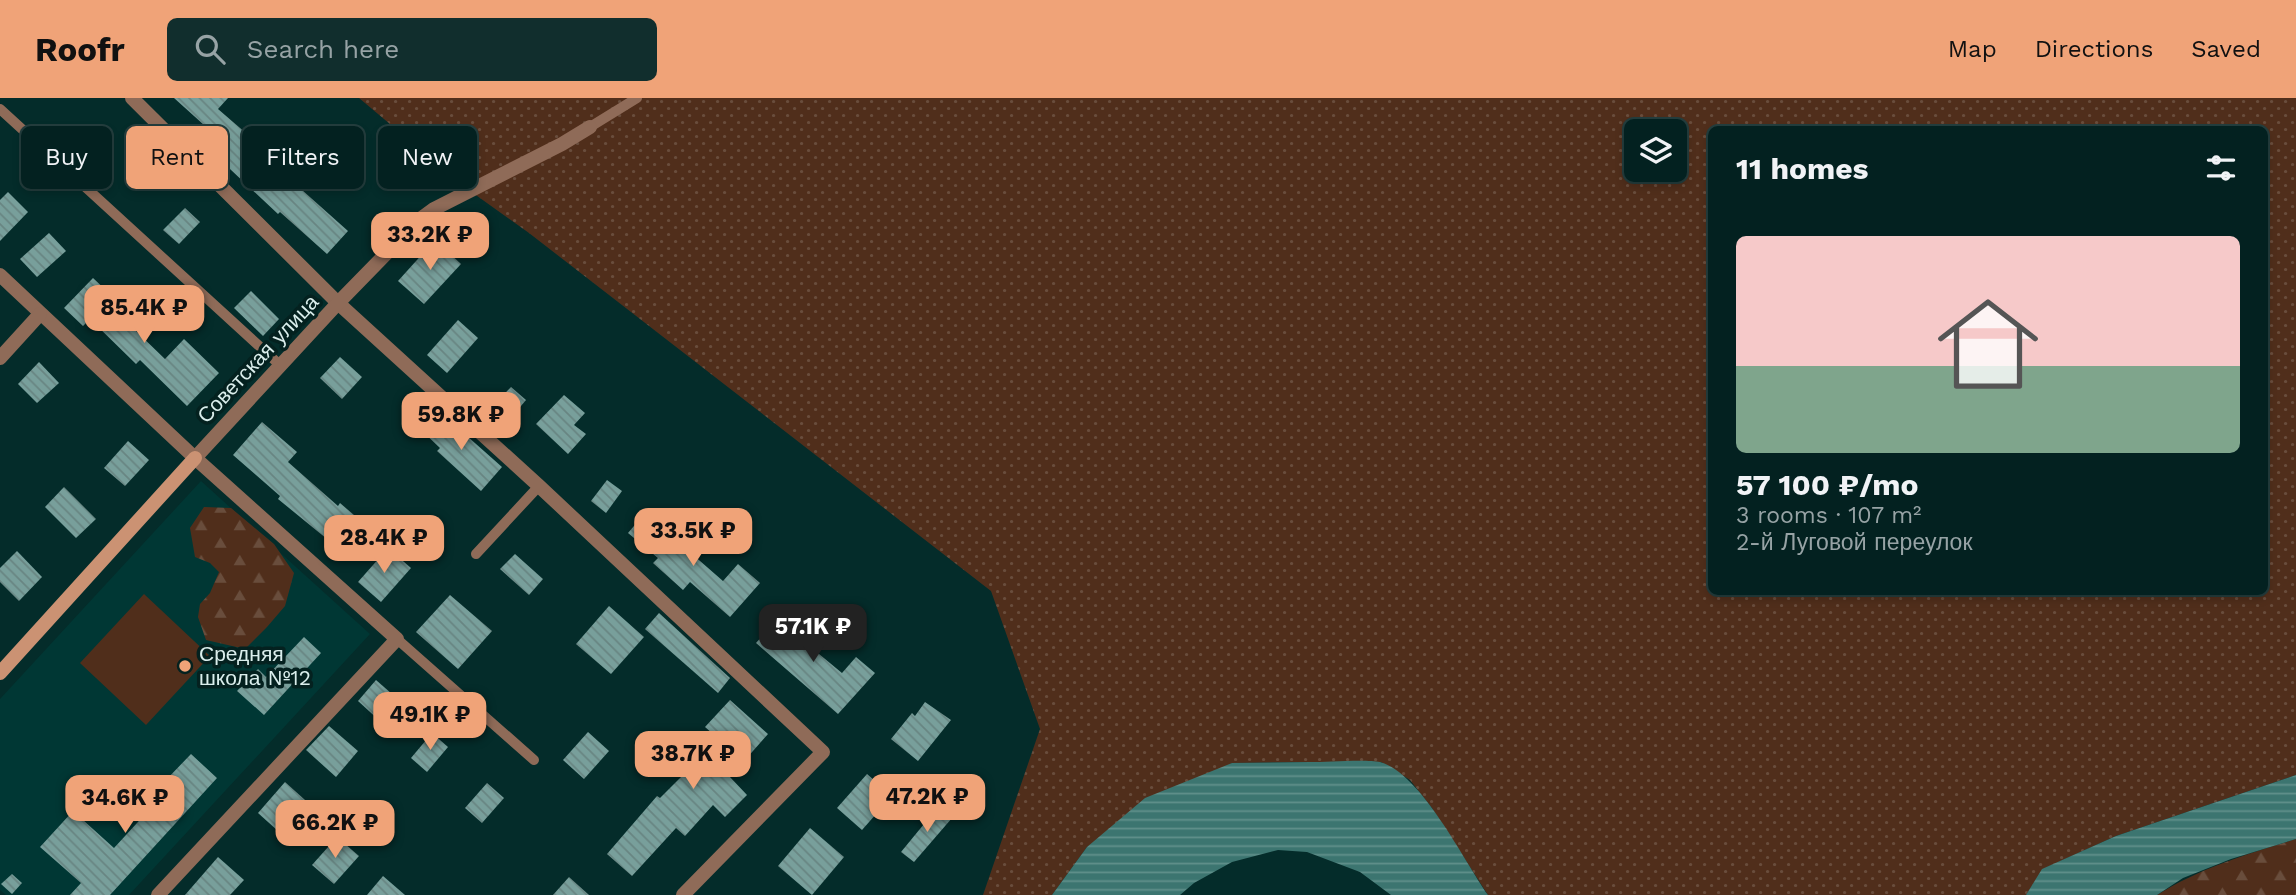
<!DOCTYPE html>
<html lang="en">
<head>
<meta charset="utf-8">
<style>
  :root { --surface:#032120; --page:#112e2d; --text:#f1f3f6; --muted:#97a3a5; --line:#243e3e; --accent:#f0a378 }
  body { margin:0; font-family:"Work Sans",sans-serif; background:var(--page); color:var(--text); height:100vh; display:flex; flex-direction:column; font-size:26px; white-space:nowrap }
  * { box-sizing:border-box; margin:0 }
  p { font-size:23px; color:var(--muted) }
  .icon { flex:none; width:38px; height:38px; fill:none; stroke:currentColor; stroke-width:2; stroke-linecap:round; stroke-linejoin:round }
  .map { position:relative; flex:1; overflow:hidden }
  .sheet { position:absolute; left:1708px; top:28px; width:560px; height:469px; display:flex; flex-direction:column; background:var(--surface); border-radius:10px; box-shadow:0 4px 10px #0003,0 0 0 2px var(--line) }
  .sheet>* { flex:none }
  .guide { position:absolute; left:21px; top:28px; width:665px; height:63px; display:flex; gap:14px }
  .fabs { position:absolute; left:1624px; top:21px; display:grid; gap:14px }
  .fabs a { display:grid; place-items:center; width:63px; height:63px; border-radius:10px; background:var(--surface); box-shadow:0 4px 10px #0003,0 0 0 2px var(--line); font-size:35px }
  .price { position:absolute; translate:-50% -60px; padding:0 16px; border-radius:14px; background:var(--accent); color:#111; font-size:23px; line-height:46px; filter:drop-shadow(0 2px 4px #0008) }
  .price::after { content:''; position:absolute; left:50%; top:42px; width:21px; height:16px; margin-left:-10px; background:inherit; clip-path:polygon(0 0,100% 0,50% 100%) }
  .price.selected { background:#222; color:#fff }
  ul { padding:0; list-style:none }
  li { display:grid; align-content:center; gap:14px; height:371px; padding:0 28px }
  li span { display:grid; place-items:center; height:217px; border-radius:10px; color:#555 }
  li>.icon { margin-inline-start:auto }
  span .icon { width:126px; height:126px; fill:#fffc; stroke-width:1 }
  li b { font-size:30px }
  h2 { display:flex; justify-content:space-between; align-items:center; height:84px; padding:0 28px; font-size:30px }
  .chip { padding:0 24px; border-radius:10px; background:var(--surface); box-shadow:0 4px 10px #0003,0 0 0 2px var(--line); font-size:24px; line-height:63px }
  .chip.selected { background:var(--accent); color:#111 }
  header { display:flex; align-items:center; gap:42px; box-sizing:border-box; height:98px; padding:0 35px; background:var(--accent); color:#111 }
  header strong { font-size:33px }
  nav { display:flex; gap:38px; margin-inline-start:auto; font-size:24px }
  .search { width:490px; height:63px; background:var(--page); display:flex; align-items:center; gap:18px; box-sizing:border-box; padding:0 24px; border-radius:10px; color:var(--muted); font-size:26px }
  .map>svg:first-child { display:block }
  .built { fill:#003734 }
  .grass { fill:url(#grass-dots); fill-rule:evenodd }
  .forest { fill:url(#forest-firs) }
  .park { fill:#502e1b }
  .water { fill:url(#water-rules) }
  .building { fill:url(#building-back-hatch) }
  .lines { fill:none; stroke-linecap:round; stroke-linejoin:round }
  .lane { stroke:#8f6b58; stroke-width:10 }
  .street { stroke:#8f6b58; stroke-width:14 }
  .secondary { stroke:#cb9273; stroke-width:14 }
  .poi-dot { fill:#f0a378; stroke:#04211f; stroke-width:2.5 }
  .labels { text-anchor:middle; stroke-width:7; stroke-linejoin:round; paint-order:stroke }
  .street-label { font-size:21px; fill:#daeeec; stroke:#04211f }
  .poi-label { font-size:21px; fill:#daeeec; stroke:#04211f; text-anchor:start }
</style>
</head>
<body>
<header>
<strong>Roofr</strong>
<div class="search"><svg class="icon" aria-label="search" viewBox="0 0 24 24"><circle cx="10" cy="10" r="6"/><path d="M15 15l6 6"/></svg>Search here</div>
<nav><a>Map</a><a>Directions</a><a>Saved</a></nav>
</header>
<div class="map">
<svg width="2296" height="797" viewBox="0 0 2296 797">
  <defs>
    <pattern id="grass-dots" width="8" height="8" patternUnits="userSpaceOnUse" patternTransform="scale(1.75)"><rect width="8" height="8" fill="#502e1b"/><path d="M2 2h.1M6 6h.1" fill="none" stroke="#694d3c" stroke-width="1.8" stroke-linecap="round"/></pattern>
    <pattern id="forest-firs" width="22" height="20" patternUnits="userSpaceOnUse" patternTransform="scale(1.75)"><rect width="22" height="20" fill="#502e1b"/><path d="M5 1l3.5 6h-7zM16 11l3.5 6h-7z" fill="#694d3c"/></pattern>
    <pattern id="water-rules" width="6" height="5" patternUnits="userSpaceOnUse" patternTransform="scale(1.75)"><rect width="6" height="5" fill="#3c7570"/><path d="M0 2.5h6" fill="none" stroke="#61908b"/></pattern>
    <pattern id="building-back-hatch" width="6" height="6" patternUnits="userSpaceOnUse" patternTransform="scale(1.75)"><rect width="6" height="6" fill="#789f9b"/><path d="M-1 5l2 2M0 0l6 6M5-1l2 2" fill="none" stroke="#688582"/></pattern>
  </defs>
  <rect width="100%" height="100%" fill="#042c2a"/>
  <path class="built" d="M201,383L370,536L129,797H6L0,792V601Z"/>
  <path class="grass" d="M359,0H2296V677L2116,738L2043,771L2026,797H1488L1432,710L1410,682L1381,664H1310L1232,665L1087,749L1052,797H983L1040,631L991,493L529,135L466,90ZM1712,32H2264V494H1712ZM1636,33H1675V72H1636Z"/>
  <g class="forest">
    <path d="M204,409L231,410L274,446L294,475L285,508L267,529L245,551L206,542L198,519L200,506L210,495L219,474L210,465L195,459L190,430Z"/>
    <path d="M2296,741V797H2157C2200,770 2247,756 2296,741Z"/>
  </g>
  <path class="park" d="M144,496L210,558L146,627L80,565Z"/>
  <g class="water">
    <path d="M1310,664C1326,664 1367,661 1380,664C1421,675 1464,763 1488,797H1391L1360,774L1307,754L1278,752L1232,764L1194,785L1180,797H1052L1087,749L1145,700L1232,665Z"/>
    <path d="M2296,677V741L2231,761L2183,780L2157,797H2026L2042,771L2116,738Z"/>
  </g>
  <g class="building">
    <path d="M174,0H228L218,11L277,62L304,89L302,92L348,133L327,156L280,114L278,116L214,56L224,45Z"/>
    <path d="M83,32L109,55L92,72L67,49Z"/>
    <path d="M8,94L28,114L0,143V102Z"/>
    <path d="M185,110L200,124L179,146L163,132Z"/>
    <path d="M49,135L66,153L37,179L20,161Z"/>
    <path d="M435,142L461,166L424,206L398,183Z"/>
    <path d="M93,180L112,198L106,204L165,261L184,241L219,275L187,308L140,262L136,266L90,221L83,228L64,210Z"/>
    <path d="M251,193L279,221L263,238L234,210Z"/>
    <path d="M458,222L478,240L447,275L427,257Z"/>
    <path d="M340,259L362,279L342,301L320,280Z"/>
    <path d="M39,264L59,285L37,305L18,286Z"/>
    <path d="M511,289L526,302L506,326L490,311Z"/>
    <path d="M564,297L585,315L574,327L586,336L568,356L536,326Z"/>
    <path d="M433,314L454,335L458,330L502,369L481,393L437,353L440,350L418,329Z"/>
    <path d="M262,324L297,354L288,364L338,408L340,405L361,423L338,450L278,401L280,398L233,357Z"/>
    <path d="M128,343L149,362L125,388L104,370Z"/>
    <path d="M607,382L622,393L606,415L591,403Z"/>
    <path d="M64,389L96,421L76,440L45,409Z"/>
    <path d="M645,415L723,483L738,466L760,485L730,519L690,484L683,492L653,465L658,460L628,435Z"/>
    <path d="M388,450L411,470L381,504L358,484Z"/>
    <path d="M17,453L42,479L19,503L0,484V470Z"/>
    <path d="M515,456L543,481L529,497L500,471Z"/>
    <path d="M450,497L492,533L458,571L416,534Z"/>
    <path d="M609,508L644,539L611,576L576,546Z"/>
    <path d="M659,515L730,580L718,595L645,531Z"/>
    <path d="M783,515L818,546L813,551L842,575L856,559L875,575L838,616L756,545Z"/>
    <path d="M304,539L321,555L264,617L237,593L258,571L266,579Z"/>
    <path d="M376,582L400,603L381,624L358,603Z"/>
    <path d="M730,602L768,636L730,679L747,697L725,719L713,707L685,738L676,730L632,778L607,756L657,698L660,700L696,664L703,672L728,649L705,629Z"/>
    <path d="M925,604L951,622L918,663L891,641L912,615L915,618Z"/>
    <path d="M329,628L358,653L336,679L306,652Z"/>
    <path d="M588,634L609,653L584,681L563,662Z"/>
    <path d="M432,635L448,649L427,674L411,660Z"/>
    <path d="M191,656L217,680L110,797H70L81,785L40,749L73,713L114,750L171,688L165,683Z"/>
    <path d="M867,676L892,698L862,732L837,710Z"/>
    <path d="M285,684L305,702L278,733L258,715Z"/>
    <path d="M487,685L504,700L482,725L465,710Z"/>
    <path d="M938,709L952,720L914,764L901,754Z"/>
    <path d="M810,730L844,759L812,797L778,768Z"/>
    <path d="M337,739L359,758L334,786L312,767Z"/>
    <path d="M218,759L244,782L230,797H185Z"/>
    <path d="M12,776L22,785L12,796L1,786Z"/>
    <path d="M383,778L405,797H367Z"/>
    <path d="M569,779L589,797H553Z"/>
  </g>
  <g class="lines">
    <g class="lane">
      <path d="M0,11L281,268"/>
      <path d="M590,29L637,0"/>
      <path d="M476,456L539,388"/>
      <path d="M397,541L534,662"/>
    </g>
    <g class="street">
      <path d="M132,0L338,205L539,388L823,654L683,797"/>
      <path d="M0,177L195,360L397,541L158,797"/>
      <path d="M0,260L40,216"/>
      <path d="M195,360L338,205L419,122L434,111L562,46L590,29"/>
    </g>
    <path class="secondary" d="M0,575L195,360"/>
  </g>
  <circle class="poi-dot" cx="185" cy="568" r="7"/>
  <g class="labels">
    <g class="street-label">
      <text transform="translate(258 261) rotate(-47)" y="7">Советская улица</text>
    </g>
    <g class="poi-label">
      <text x="199" y="563">Средняя<tspan x="199" dy="24">школа №12</tspan></text>
    </g>
  </g>
</svg>
<div class="fabs">
<a><svg class="icon" aria-label="layers" viewBox="0 0 24 24"><path d="M12 4l9 5-9 5-9-5zM3 14l9 5 9-5"/></svg></a>
</div>
<b class="price" style="left:430px;top:174px">33.2K ₽</b>
<b class="price" style="left:144px;top:247px">85.4K ₽</b>
<b class="price" style="left:461px;top:354px">59.8K ₽</b>
<b class="price" style="left:693px;top:470px">33.5K ₽</b>
<b class="price" style="left:384px;top:477px">28.4K ₽</b>
<b class="price selected" style="left:813px;top:566px">57.1K ₽</b>
<b class="price" style="left:430px;top:654px">49.1K ₽</b>
<b class="price" style="left:693px;top:693px">38.7K ₽</b>
<b class="price" style="left:927px;top:736px">47.2K ₽</b>
<b class="price" style="left:125px;top:737px">34.6K ₽</b>
<b class="price" style="left:335px;top:762px">66.2K ₽</b>
<div class="guide">
<a class="chip">Buy</a>
<a class="chip selected">Rent</a>
<a class="chip">Filters</a>
<a class="chip">New</a>
</div>
<section class="sheet">
<h2>11 homes<svg class="icon" aria-label="filters" viewBox="0 0 24 24"><path d="M4 7h16M4 17h16"/><circle cx="9" cy="7" r="2"/><circle cx="15" cy="17" r="2"/></svg></h2>
<ul>
<li><span style="background:linear-gradient(#f6c9c9 60%,#7fa58c 0)"><svg class="icon" aria-label="home" viewBox="0 0 24 24"><path d="M3 11l9-7 9 7M6 9v11h12V9"/></svg></span><div><b>57 100 ₽/mo</b><p>3 rooms · 107 m²</p><p>2-й Луговой переулок</p></div></li>
</ul>
</section>
</div>
</body>
</html>
